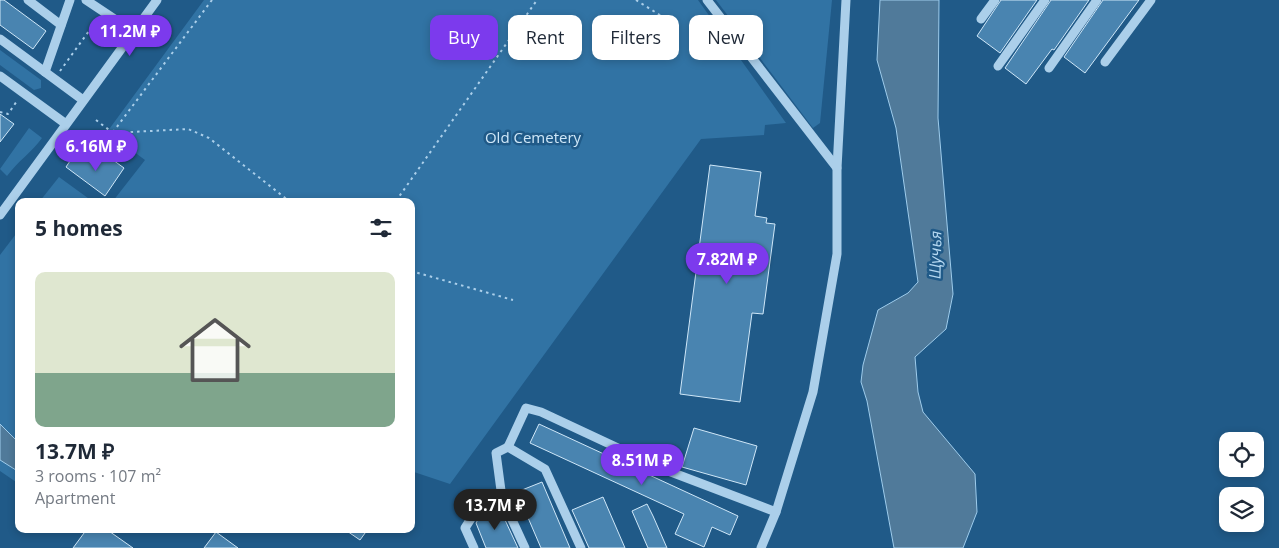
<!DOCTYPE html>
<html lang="en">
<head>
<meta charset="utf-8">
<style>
  :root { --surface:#fff; --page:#f2f2f3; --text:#1f2937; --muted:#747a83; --line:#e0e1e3; --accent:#7c3aed }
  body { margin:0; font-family:"Open Sans",sans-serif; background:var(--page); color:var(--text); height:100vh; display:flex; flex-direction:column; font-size:19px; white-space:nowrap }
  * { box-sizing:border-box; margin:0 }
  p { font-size:16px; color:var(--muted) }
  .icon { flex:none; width:28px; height:28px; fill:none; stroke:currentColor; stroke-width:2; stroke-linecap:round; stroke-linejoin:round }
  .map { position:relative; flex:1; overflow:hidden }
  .side { position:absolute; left:15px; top:198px; width:400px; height:335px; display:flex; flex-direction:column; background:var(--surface); border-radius:10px; box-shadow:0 2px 8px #0003 }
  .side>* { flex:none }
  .top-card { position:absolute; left:430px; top:15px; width:475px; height:45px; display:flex; gap:10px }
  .tools { position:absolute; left:1219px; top:432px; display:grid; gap:10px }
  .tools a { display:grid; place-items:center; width:45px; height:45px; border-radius:10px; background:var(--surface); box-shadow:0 2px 8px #0003; font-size:25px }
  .price { position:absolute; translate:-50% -42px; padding:0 11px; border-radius:18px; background:var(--accent); color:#fff; font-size:16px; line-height:32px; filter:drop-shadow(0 1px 2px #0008) }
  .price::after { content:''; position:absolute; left:50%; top:30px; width:15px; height:11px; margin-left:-8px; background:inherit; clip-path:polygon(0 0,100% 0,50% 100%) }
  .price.active { background:#222; color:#fff }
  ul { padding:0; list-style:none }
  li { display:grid; align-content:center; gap:10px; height:265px; padding:0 20px }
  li+li { border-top:1px solid var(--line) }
  li span { display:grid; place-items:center; height:155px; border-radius:10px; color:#555 }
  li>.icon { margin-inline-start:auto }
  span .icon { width:90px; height:90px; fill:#fffc; stroke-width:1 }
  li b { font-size:21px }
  h2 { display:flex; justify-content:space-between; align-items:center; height:60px; padding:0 20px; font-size:21px }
  .tag { padding:0 18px; border-radius:10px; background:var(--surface); box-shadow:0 2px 8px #0003; font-size:18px; line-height:45px }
  .tag.active { background:var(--accent); color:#fff }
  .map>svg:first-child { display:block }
  .green { fill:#3173a4 }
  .water { fill:#507a9a; stroke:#9eccec }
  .building { fill:#4984b0; stroke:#cfe7f8 }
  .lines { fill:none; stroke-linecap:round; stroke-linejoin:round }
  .path { stroke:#abcfea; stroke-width:2; stroke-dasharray:2.5 4; stroke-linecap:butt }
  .minor { stroke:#abcfea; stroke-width:9 }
  .labels { text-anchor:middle; stroke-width:5; stroke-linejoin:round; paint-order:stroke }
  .park-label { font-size:15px; fill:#cfe7f8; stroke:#205a88 }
  .water-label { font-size:16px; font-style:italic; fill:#b6d9f2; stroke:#205a88 }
</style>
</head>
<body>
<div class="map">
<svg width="1279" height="548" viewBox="0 0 1279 548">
  <rect width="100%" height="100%" fill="#205a88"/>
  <g class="green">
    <path d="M204,0H698L786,123L765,125L764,135L701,139L450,484L411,471V201H113L145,160L107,132Z"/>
    <path d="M716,0H832L820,123L813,128Z"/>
    <path d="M0,50L41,80V88L34,90L0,65Z"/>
    <path d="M29,128L42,138C32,152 18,161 7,176L0,169Z"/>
    <path d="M59,177L92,201H40Z"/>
    <path d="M19,230V484L0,471V255Z"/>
  </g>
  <g class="water">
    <path d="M880,0H939L938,118L953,294L946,329L915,357L918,392L923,412L975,474L977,512L963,548H894L867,401L861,382L863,365L878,310L908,293L918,282L896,128L877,60Z"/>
    <path d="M0,424L15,439H19V472L0,460Z"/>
  </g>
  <g class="building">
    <path d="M0,0H4L46,31L33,49L0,25Z"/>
    <path d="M1001,0H1037L1000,53L977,36Z"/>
    <path d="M1051,0H1089L1054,50L1052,49L1026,84L1005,68Z"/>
    <path d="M1103,0H1139L1085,73L1064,57Z"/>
    <path d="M0,114L14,124L0,142Z"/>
    <path d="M76,152L94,165L102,152L124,168L105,196L66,167Z"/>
    <path d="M710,165L761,172L755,216L767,218L766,223L775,224L763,314L752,313L740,402L680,394Z"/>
    <path d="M539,424L738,516L730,535L712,527L704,547L675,534L684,514L530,443Z"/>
    <path d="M694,428L757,446L746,485L682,467Z"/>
    <path d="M542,482L570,548H541L517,492Z"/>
    <path d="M603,497L625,548H589L572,510Z"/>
    <path d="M647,504L653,516L667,548H648L632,511Z"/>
    <path d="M499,507L518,548H486L476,523L481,515Z"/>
    <path d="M87,529H106L133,548H73Z"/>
    <path d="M344,529H368L360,540Z"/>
    <path d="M216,532L238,548H204Z"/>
  </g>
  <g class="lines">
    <g class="path">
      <path d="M636,0L666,19"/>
      <path d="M60,71L97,20"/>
      <path d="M0,112L8,114L17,101"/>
      <path d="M96,120L113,133L188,129L209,138L289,201"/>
      <path d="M113,132L212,0"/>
      <path d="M396,201L537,0"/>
      <path d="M411,271L513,300"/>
    </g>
    <g class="minor">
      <path d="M28,0L61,25"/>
      <path d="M86,0L134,32"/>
      <path d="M707,0L837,168"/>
      <path d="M981,19L995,0"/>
      <path d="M0,39L83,100"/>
      <path d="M1105,62L1151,0"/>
      <path d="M998,66L1045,0"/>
      <path d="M1049,68L1097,0"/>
      <path d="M45,72L70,0"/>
      <path d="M0,76L66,124"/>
      <path d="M0,215L157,0"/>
      <path d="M508,447L526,408L541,412L663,469L776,512"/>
      <path d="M502,498L496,453L508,447L545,469L581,548"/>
      <path d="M474,548L465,528L479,506L502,498L525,548"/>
      <path d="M761,548L776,512L813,392L837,254V168L846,0"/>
    </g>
  </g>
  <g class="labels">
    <g class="park-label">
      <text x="533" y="143">Old Cemetery</text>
    </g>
    <g class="water-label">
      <text transform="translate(935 255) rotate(-89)" y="6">Щучья</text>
    </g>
  </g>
</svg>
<div class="tools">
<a><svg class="icon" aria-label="locate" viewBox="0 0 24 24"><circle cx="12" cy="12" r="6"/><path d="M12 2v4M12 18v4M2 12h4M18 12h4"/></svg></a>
<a><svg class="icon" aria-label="layers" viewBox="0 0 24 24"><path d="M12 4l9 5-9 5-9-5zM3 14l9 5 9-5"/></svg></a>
</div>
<b class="price" style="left:130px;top:57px">11.2M ₽</b>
<b class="price" style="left:96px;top:172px">6.16M ₽</b>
<b class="price" style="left:727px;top:285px">7.82M ₽</b>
<b class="price" style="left:642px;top:486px">8.51M ₽</b>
<b class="price active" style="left:495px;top:531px">13.7M ₽</b>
<div class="top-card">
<a class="tag active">Buy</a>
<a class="tag">Rent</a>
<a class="tag">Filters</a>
<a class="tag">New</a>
</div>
<section class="side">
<h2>5 homes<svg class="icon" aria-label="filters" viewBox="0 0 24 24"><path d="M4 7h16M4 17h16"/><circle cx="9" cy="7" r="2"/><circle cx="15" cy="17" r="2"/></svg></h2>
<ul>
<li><span style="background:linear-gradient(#dfe7d0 65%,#7fa58c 0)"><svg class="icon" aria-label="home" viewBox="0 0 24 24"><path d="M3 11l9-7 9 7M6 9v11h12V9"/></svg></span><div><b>13.7M ₽</b><p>3 rooms · 107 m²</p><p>Apartment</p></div></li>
</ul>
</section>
</div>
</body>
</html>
